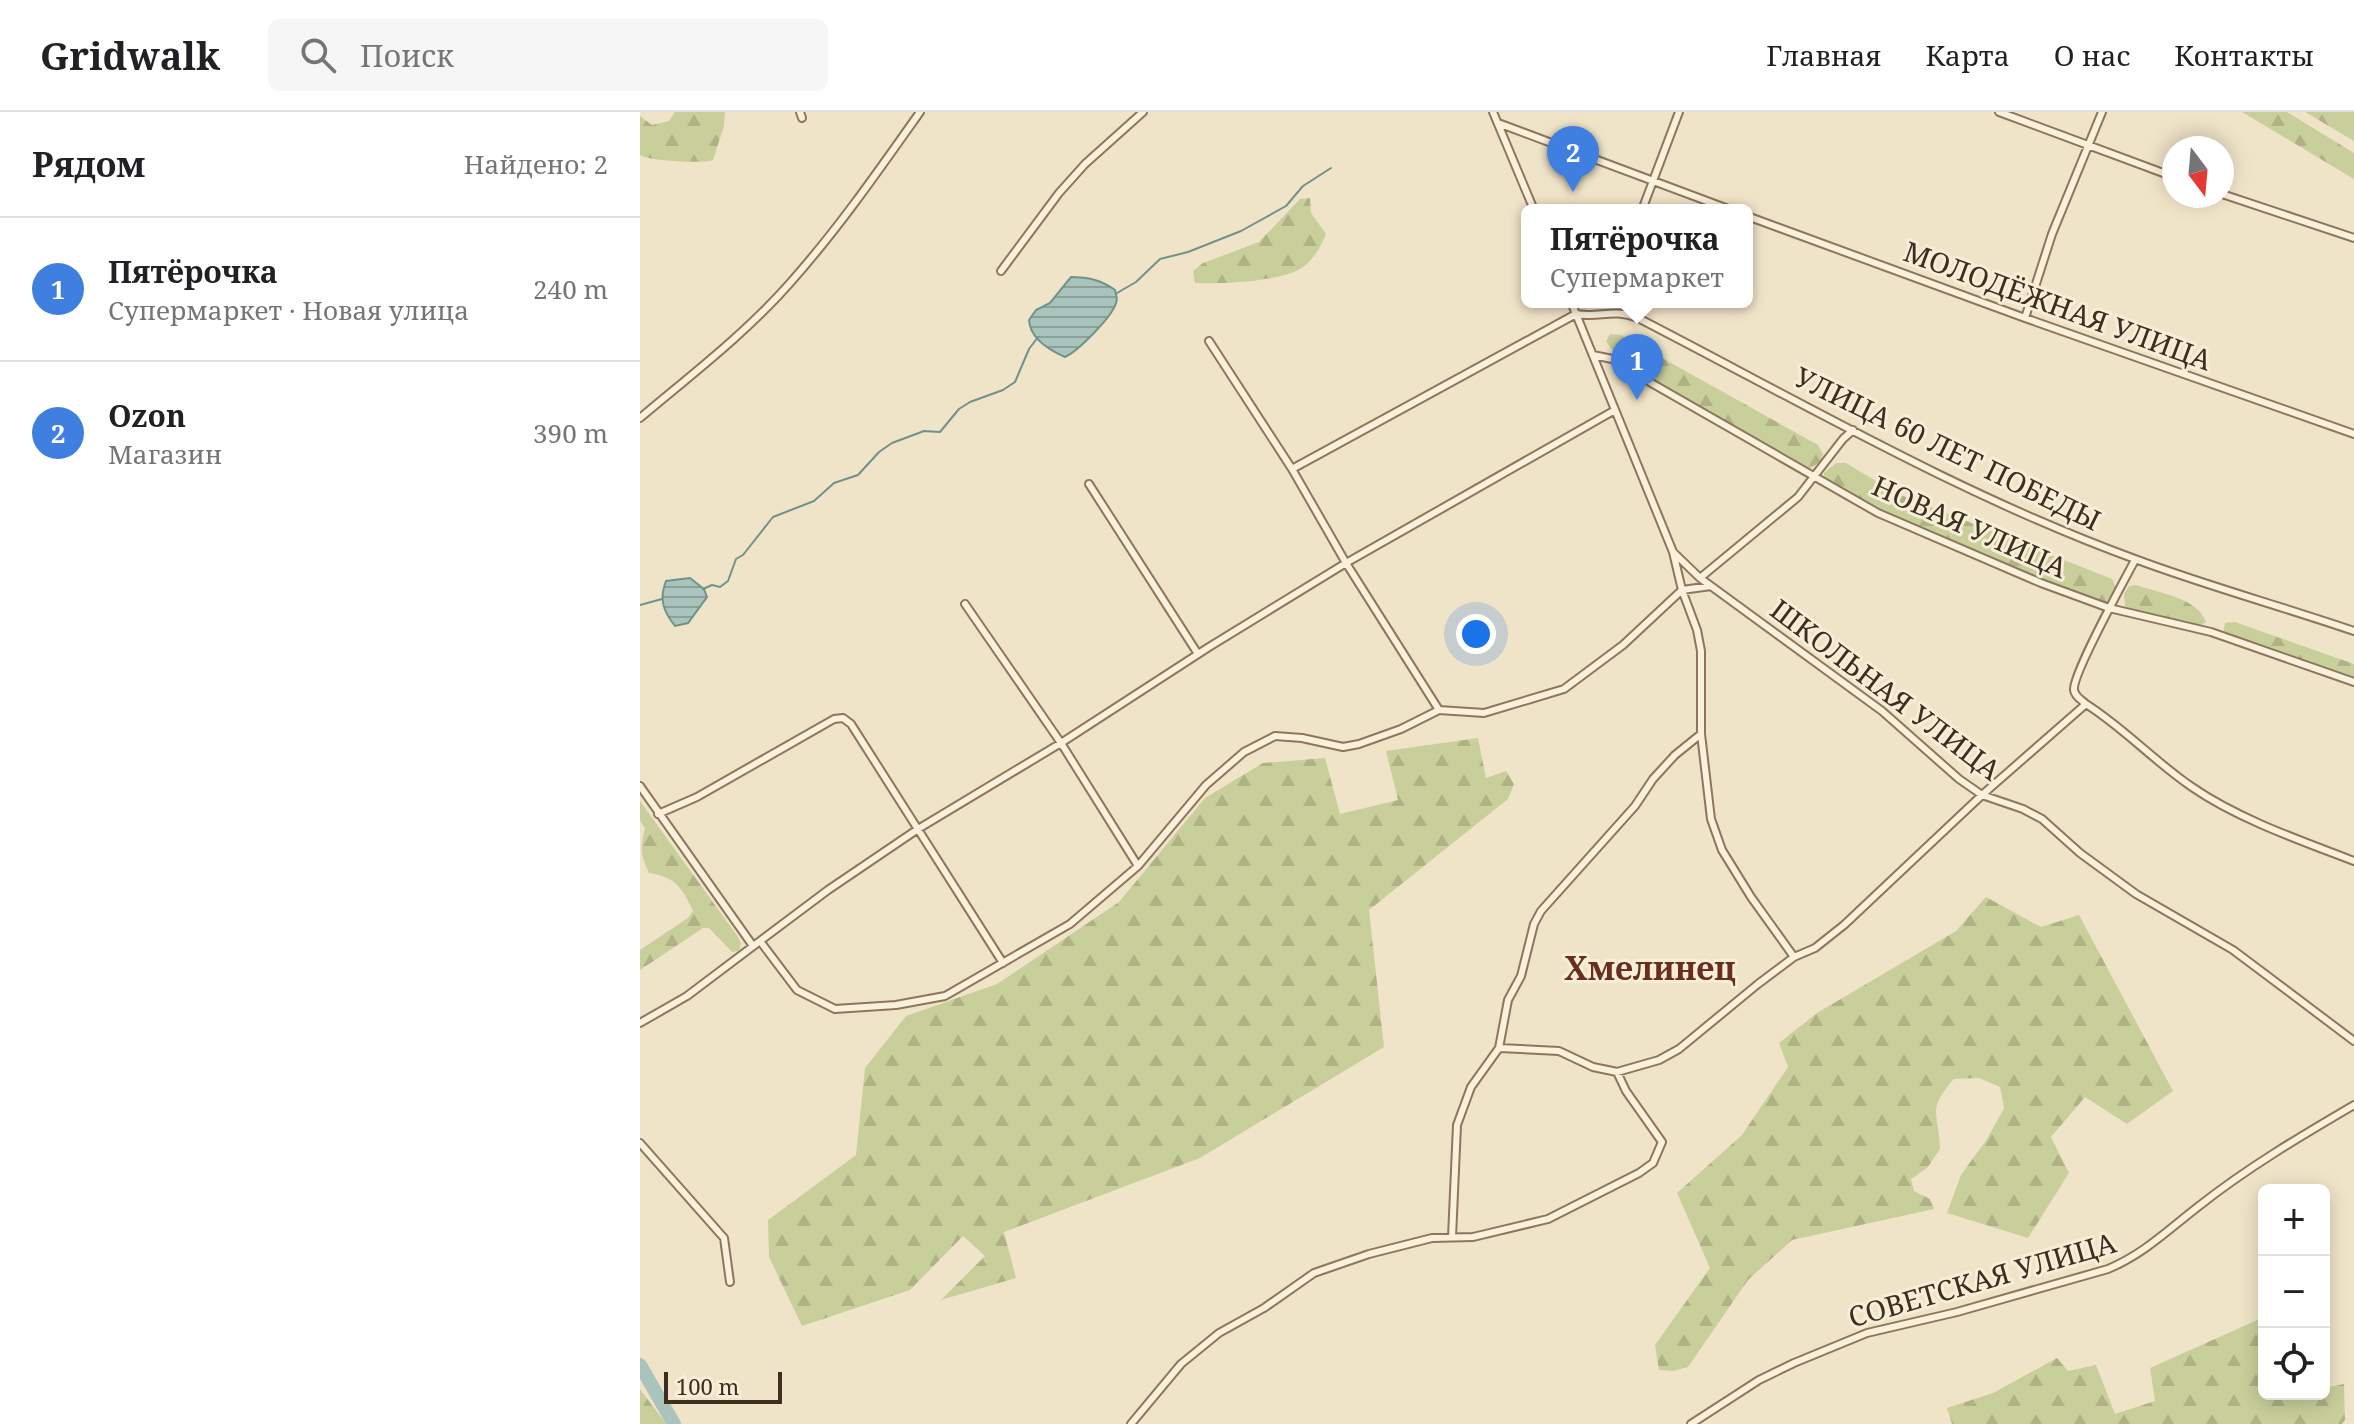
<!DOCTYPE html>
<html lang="ru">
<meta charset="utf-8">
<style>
body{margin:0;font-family:"Noto Serif",serif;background:#f6f6f6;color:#202124}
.controls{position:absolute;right:24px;bottom:24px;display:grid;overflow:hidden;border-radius:12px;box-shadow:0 4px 20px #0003}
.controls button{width:72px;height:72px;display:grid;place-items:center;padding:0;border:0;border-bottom:2px solid #e0e0e0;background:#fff;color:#202124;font:40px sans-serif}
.compass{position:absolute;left:1522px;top:24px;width:72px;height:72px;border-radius:50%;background:#fff;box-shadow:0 4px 20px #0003;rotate:164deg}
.scale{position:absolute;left:24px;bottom:20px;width:118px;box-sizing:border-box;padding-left:8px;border:4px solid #3d2e20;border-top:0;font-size:22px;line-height:28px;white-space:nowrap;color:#3d2e20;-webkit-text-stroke:6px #f7eed8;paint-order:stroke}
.you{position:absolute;left:836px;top:522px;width:28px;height:28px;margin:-20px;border:6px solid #fff;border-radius:50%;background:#1a73e8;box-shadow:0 0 0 12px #1a73e833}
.badge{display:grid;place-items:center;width:52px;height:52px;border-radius:50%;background:#9e2a2b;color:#fff;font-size:26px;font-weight:700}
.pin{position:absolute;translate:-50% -66px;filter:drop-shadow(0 2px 4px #0008)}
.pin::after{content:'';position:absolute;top:42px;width:28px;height:24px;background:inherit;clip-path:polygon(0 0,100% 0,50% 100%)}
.popup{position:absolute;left:881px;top:92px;width:232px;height:104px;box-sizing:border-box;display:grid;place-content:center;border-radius:12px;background:#fff;filter:drop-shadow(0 2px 6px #0005);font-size:26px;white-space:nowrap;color:#757577}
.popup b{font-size:30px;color:#202124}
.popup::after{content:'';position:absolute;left:50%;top:100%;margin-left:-16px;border:16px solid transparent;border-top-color:#fff}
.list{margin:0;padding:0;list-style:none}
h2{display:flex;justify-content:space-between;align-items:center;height:104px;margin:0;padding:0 32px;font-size:34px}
h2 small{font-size:26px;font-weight:400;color:#757577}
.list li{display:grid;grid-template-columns:52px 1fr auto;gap:24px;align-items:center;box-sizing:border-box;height:144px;padding:0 32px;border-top:2px solid #e0e0e0}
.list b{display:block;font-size:30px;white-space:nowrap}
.list p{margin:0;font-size:26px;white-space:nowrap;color:#757577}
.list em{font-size:26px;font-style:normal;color:#757577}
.icon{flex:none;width:44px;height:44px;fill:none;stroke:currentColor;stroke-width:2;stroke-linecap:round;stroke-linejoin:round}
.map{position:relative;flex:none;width:1714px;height:1312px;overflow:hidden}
header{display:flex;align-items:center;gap:48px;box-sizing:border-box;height:112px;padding:0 40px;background:#fff;border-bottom:2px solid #e0e0e0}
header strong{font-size:38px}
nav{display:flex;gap:44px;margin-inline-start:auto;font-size:28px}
.search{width:560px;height:72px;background:#f6f6f6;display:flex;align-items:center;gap:20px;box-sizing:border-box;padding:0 28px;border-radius:12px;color:#757577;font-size:30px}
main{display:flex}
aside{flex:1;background:#fff}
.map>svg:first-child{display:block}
</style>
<header>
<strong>Gridwalk</strong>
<div class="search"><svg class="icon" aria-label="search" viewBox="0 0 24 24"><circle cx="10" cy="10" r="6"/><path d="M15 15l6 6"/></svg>Поиск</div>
<nav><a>Главная</a><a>Карта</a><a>О нас</a><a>Контакты</a></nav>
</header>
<main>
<aside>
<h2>Рядом<small>Найдено: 2</small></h2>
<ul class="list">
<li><span class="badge" style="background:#3f7fe0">1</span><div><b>Пятёрочка</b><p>Супермаркет · Новая улица</p></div><em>240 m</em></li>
<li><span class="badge" style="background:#3f7fe0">2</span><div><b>Ozon</b><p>Магазин</p></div><em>390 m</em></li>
</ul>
</aside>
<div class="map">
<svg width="1714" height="1312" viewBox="0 0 1714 1312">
<defs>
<pattern id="forest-firs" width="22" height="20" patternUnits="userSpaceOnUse" patternTransform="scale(2)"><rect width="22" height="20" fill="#c9cf9b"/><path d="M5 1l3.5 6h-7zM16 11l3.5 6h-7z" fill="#aeb285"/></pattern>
<pattern id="water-rules" width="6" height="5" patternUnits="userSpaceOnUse" patternTransform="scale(2)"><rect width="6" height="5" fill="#a9c4bc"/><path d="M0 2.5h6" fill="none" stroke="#8ba098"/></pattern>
</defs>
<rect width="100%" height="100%" fill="#f0e4c8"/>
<path fill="url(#forest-firs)" d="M35 0H85L84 14 73 48C63 52 9 49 0 43V4L12 13 29 9Z
M1602 0H1647L1714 41V67Z
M1665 0H1714V29Z
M670 86 671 101 686 122C681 135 672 150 660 157 637 170 581 172 555 171L553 159 563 151 619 130 660 87Z
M970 222 981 223 1178 333 1183 342 1181 349 1168 358 989 254 986 243 980 237H971L966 229Z
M1196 351H1206L1256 381 1472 467 1476 475 1465 492C1368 457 1272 418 1183 367L1184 361Z
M1496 473C1519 481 1558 486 1566 510L1560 514 1492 499 1485 494 1484 482 1489 474Z
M1595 510 1714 552V565L1583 522 1585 511Z
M838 626 846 666 866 659 874 672 868 687 729 798 744 935 560 1046 364 1120 376 1166 301 1188 345 1144 323 1124 270 1178 162 1214 129 1145 128 1108 216 1043 225 956 266 904 357 872 479 790 565 686 623 651 685 646 700 702 758 688 746 639Z
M0 689 98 825 101 831 99 839 92 840 69 816H63L0 858V838L48 806 53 799C42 775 35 765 9 761 0 741 0 738 5 716L0 709Z
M1346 785 1401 815 1439 803 1533 979 1487 1012 1445 985 1411 1025 1429 1061 1388 1126 1307 1101 1321 1063 1347 1027 1364 996 1360 975 1339 966 1314 967C1286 998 1299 1001 1300 1037L1287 1056 1271 1067 1274 1079 1290 1087 1294 1097 1152 1128 1108 1168 1048 1255 1033 1259 1019 1258 1015 1233 1070 1156 1037 1081 1102 1023 1148 955 1139 931 1177 901 1316 819Z
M1624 1205V1282H1684V1276L1704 1272 1705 1308 1702 1312H1312L1307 1296 1353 1281 1417 1246 1428 1259 1456 1253 1475 1302 1515 1289 1510 1256Z
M0 1277 26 1312H0Z"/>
<path fill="url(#water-rules)" stroke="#6f938a" stroke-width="2" d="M431 165C448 165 461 168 475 178 476 184 478 185 476 191 472 205 438 239 425 245 409 238 390 226 389 208L396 198 410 191Z
M50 466 64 477 67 485 48 511 35 514C23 499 19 487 26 469Z"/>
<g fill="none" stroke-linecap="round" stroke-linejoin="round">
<path stroke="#6f938a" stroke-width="2" d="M477 181 496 170 520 147 548 140 601 119 646 94 663 74 691 56
M63 477 72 473 80 475 88 469 96 447 103 443 133 405 174 389 194 371 218 363 239 340 252 331 284 319 300 320 319 297 330 290 363 278 375 270 389 237 398 225
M0 493 22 487"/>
<path stroke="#a9c4bc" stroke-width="14" d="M0 1253 34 1312"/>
<g stroke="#8d765c" stroke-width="10">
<path id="street" d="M160 0 162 6
M853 0 894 98
M1359 0 1534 65
M858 11 1091 98
M1582 82 1714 126
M1002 98 1039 0
M1107 104 1385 206 1714 322
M361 159 419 81 445 52 503 0
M936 202C961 206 972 196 998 206 1161 290 1322 384 1495 447 1567 474 1641 494 1714 519
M936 202 1033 440 1042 478 1057 518 1061 539V622L1071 707 1082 738 1111 785 1154 845
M1385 206 1412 122 1462 0
M569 229 652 357
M953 243 977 248 1013 272 1238 401 1401 471 1469 496 1571 520 1714 570
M975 298 706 451 799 598 844 601 924 577 983 533 1042 478 1071 474
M0 306C51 263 106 221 150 171 198 117 239 58 280 0
M449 372 558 542
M1033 440 1060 466 1242 599 1319 667 1342 683 1383 697 1402 707 1440 741 1496 782 1593 838 1714 929
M1060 466 1158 385 1203 327 1213 318
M325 492 421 631 498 754
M1446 592C1484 616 1515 650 1552 675 1598 707 1662 729 1714 749
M0 674 113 834
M18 702 57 685 194 607 203 606 211 612 363 851
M120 829 157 878 195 897 256 893 305 884 430 812 498 754 566 673 604 640 635 624 662 626 703 635 719 632 761 617 799 598
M0 911 47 884 188 778 278 717 421 631 569 535 706 451 652 357 936 202 931 190
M859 936 919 939 953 955 977 960 1019 948 1039 937 1118 872 1154 845 1175 836 1204 813 1342 683 1446 592C1442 588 1435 585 1434 578 1432 563 1485 467 1495 448
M0 1031 84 1126 90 1170
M812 1125 817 1013 831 975 859 936 868 888 881 864 894 812 901 799 995 694 1013 667 1035 643 1061 622
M491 1312 541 1252 579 1221 624 1196 674 1161 729 1142 792 1126 833 1125 908 1107 999 1061 1013 1051 1022 1030 986 979 977 960
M1051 1312 1119 1268 1154 1251 1227 1221 1317 1200 1468 1157C1504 1142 1529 1117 1559 1094 1607 1056 1661 1024 1714 993"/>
</g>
<use href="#street" stroke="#faf1dc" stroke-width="6"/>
</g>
<g text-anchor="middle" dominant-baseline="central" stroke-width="6" stroke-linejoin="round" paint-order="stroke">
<g font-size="28" fill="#3d2e20" stroke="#f7eed8">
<text transform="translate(1418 193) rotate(20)">МОЛОДЁЖНАЯ УЛИЦА</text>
<text transform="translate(1308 336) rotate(26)">УЛИЦА 60 ЛЕТ ПОБЕДЫ</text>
<text transform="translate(1330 414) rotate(24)">НОВАЯ УЛИЦА</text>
<text transform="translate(1246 577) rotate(37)">ШКОЛЬНАЯ УЛИЦА</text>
<text transform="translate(1342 1167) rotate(-16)">СОВЕТСКАЯ УЛИЦА</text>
</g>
<g font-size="32" font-weight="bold" fill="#6b2e1e" stroke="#f7eed8">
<text x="1010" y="855">Хмелинец</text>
</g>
</g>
</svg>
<div class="controls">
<button>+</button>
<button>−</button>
<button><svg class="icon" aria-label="locate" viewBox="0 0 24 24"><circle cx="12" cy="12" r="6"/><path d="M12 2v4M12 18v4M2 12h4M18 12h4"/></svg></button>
</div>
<svg class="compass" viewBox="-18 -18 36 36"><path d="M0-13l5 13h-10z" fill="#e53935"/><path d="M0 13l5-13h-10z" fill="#757577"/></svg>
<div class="scale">100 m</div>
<div class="you"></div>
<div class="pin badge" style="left:997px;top:288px;background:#3f7fe0">1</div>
<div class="popup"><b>Пятёрочка</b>Супермаркет</div>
<div class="pin badge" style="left:933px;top:80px;background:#3f7fe0">2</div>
</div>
</main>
